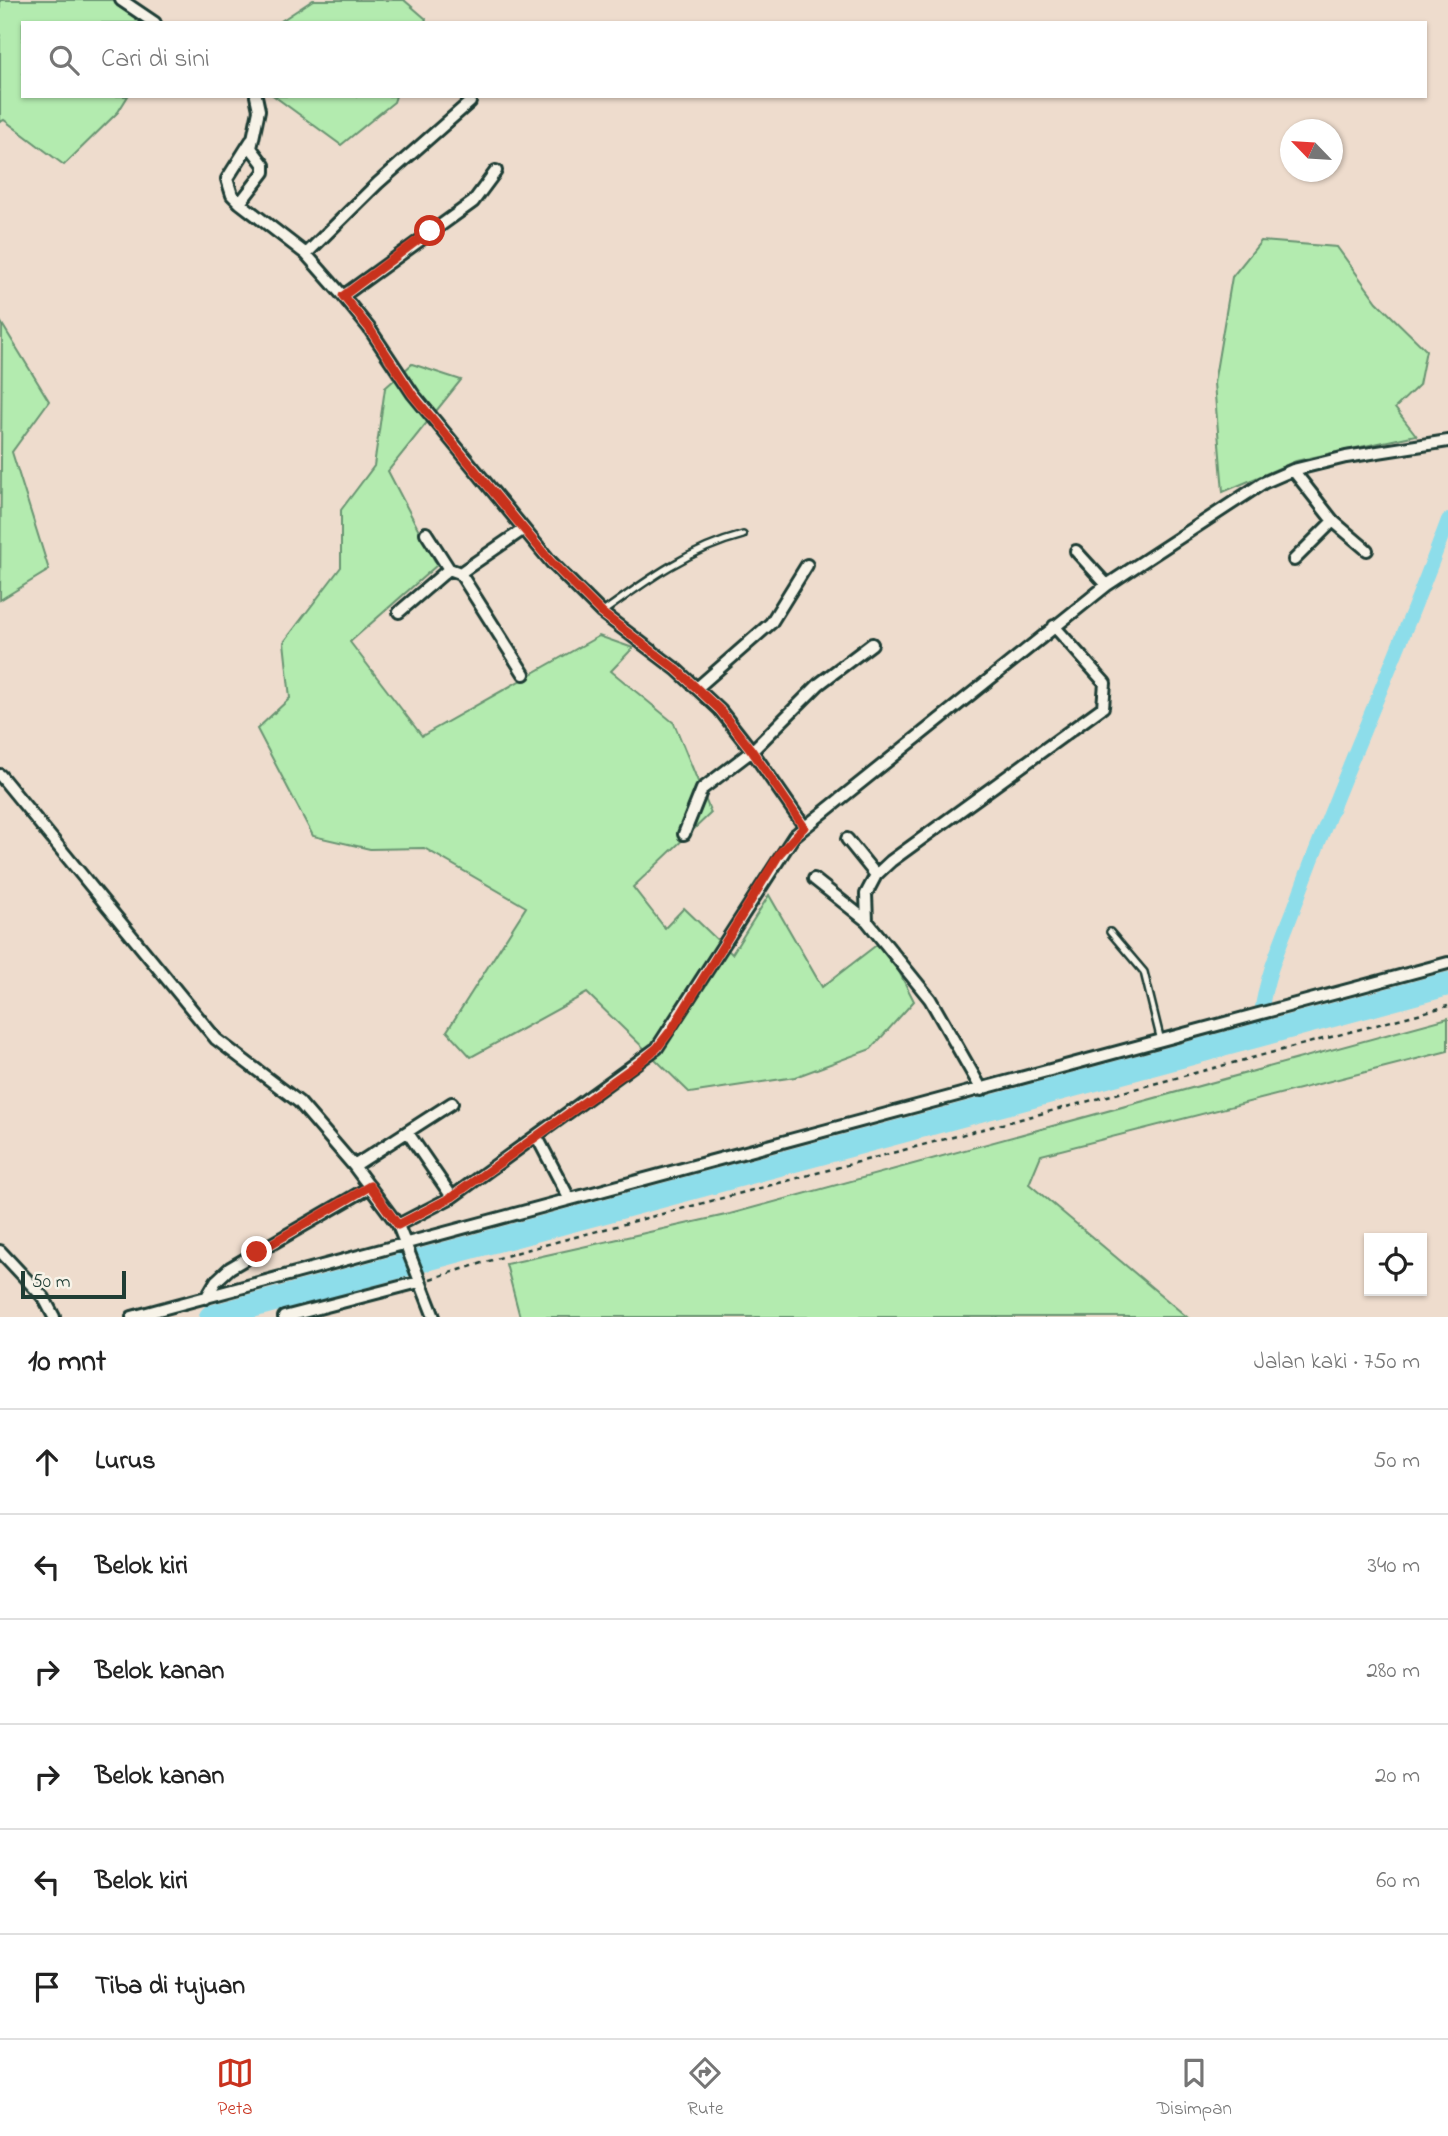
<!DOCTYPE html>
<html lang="id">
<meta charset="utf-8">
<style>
body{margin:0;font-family:"Indie Flower",sans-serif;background:#f2f2f2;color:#222}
.controls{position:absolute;right:21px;bottom:21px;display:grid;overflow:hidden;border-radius:0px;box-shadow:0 2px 5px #0004}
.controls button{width:63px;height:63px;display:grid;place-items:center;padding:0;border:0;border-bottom:2px solid #e0e0e0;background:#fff;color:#222;font:35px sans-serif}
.compass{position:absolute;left:1280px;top:119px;width:63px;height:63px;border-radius:50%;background:#fff;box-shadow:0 2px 5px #0004;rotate:295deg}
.scale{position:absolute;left:21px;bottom:18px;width:105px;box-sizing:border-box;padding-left:7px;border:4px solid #1f3d34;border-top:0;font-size:19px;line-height:24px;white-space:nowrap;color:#1f3d34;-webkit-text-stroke:5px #f7f3e8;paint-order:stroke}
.stop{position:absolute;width:21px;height:21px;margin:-16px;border:5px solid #c8321e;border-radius:50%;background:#fff}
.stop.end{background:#c8321e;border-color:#fff;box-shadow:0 2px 7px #0008}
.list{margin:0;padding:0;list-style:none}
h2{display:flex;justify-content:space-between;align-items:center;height:91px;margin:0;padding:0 28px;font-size:30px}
h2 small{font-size:23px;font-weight:400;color:#767676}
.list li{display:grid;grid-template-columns:46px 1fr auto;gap:21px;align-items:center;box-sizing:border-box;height:105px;padding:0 28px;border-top:2px solid #e0e0e0}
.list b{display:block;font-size:26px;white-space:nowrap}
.list em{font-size:23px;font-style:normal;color:#767676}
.icon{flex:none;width:38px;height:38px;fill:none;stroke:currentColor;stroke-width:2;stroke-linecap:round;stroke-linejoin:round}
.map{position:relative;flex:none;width:1448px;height:1317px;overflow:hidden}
.search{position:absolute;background:#fff;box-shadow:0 2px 5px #0004;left:21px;right:21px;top:21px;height:77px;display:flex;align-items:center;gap:18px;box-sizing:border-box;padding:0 24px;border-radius:0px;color:#767676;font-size:26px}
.sheet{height:721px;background:#fff}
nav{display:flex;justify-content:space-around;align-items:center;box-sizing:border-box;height:98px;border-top:2px solid #e0e0e0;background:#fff;font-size:19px;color:#767676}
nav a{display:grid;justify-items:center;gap:4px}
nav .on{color:#c8321e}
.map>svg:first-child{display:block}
</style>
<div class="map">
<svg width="1448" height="1317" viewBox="0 0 1448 1317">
<rect width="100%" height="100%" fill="#eedccd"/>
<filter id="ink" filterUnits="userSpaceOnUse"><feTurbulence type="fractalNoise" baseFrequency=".0143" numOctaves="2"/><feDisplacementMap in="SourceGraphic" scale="14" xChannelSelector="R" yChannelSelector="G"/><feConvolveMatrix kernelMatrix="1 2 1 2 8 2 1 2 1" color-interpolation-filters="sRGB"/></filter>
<g filter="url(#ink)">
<path fill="#b3ebaf" stroke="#699472" stroke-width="2" d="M0 0H129L161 23H23V96H128L118 112 64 165 4 120 0 122Z
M313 0H404L426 19 424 23H278Z
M274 96H396L394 102 341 145Z
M1261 241 1337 247 1377 302 1426 350 1419 385 1395 408 1416 435 1296 461 1223 492 1214 383 1232 277Z
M2 324 49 401 12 452 49 570 0 600Z
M412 364 461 380 388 471 437 565 350 642 422 736 599 636 633 648 611 671 674 723 711 813 633 887 665 928 684 908 732 954 769 895 822 987 883 940 914 1001 871 1049 795 1077 690 1093 587 993 471 1057 447 1031 526 907 424 848 370 849 313 836 257 729 290 698 284 642 341 567V510L374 466 385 388Z
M1448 1018V1051L1041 1155 1029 1184 1187 1317H520L506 1264 730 1214Z"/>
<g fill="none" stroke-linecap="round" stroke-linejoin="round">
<path stroke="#8dddea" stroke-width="14" d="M1260 1035C1259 985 1284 938 1300 892 1346 767 1402 645 1448 520"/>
<path stroke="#8dddea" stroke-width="24" d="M211 1317 1448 984"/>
<g stroke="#1f3d34" stroke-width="10">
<path id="lane" d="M603 612C647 580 689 549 743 535
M1110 932 1144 972 1161 1041"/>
</g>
<g stroke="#1f3d34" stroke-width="16">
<path id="street" d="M121 0 155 23
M256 96 259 110 251 148 264 165V172L240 203 306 254 343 296 369 328 413 394 551 562 602 613 677 670 720 710 752 751 804 826
M240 203 232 195 227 179 251 141
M306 254 378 183 470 102
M343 296 473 202 496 171
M1293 470 1333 521 1367 550
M426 533 449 569 460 573 524 529
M1076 551 1107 585
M1294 560 1333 521
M460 573 524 674
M399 612 449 569
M697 688 771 623 807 565
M0 775 216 1039 299 1102 354 1166 398 1225 434 1317
M684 834 702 789 752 751 819 684 872 644
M847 839 876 875
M814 879 867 921
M982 1090 930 999 867 921 866 894 876 875 891 861 1103 707 1105 683 1054 626
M408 1133 452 1197
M537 1137 569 1198
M354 1166 452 1103
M398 1225 452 1197 657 1048 794 836 1107 585 1263 483 1293 470 1346 457 1448 441
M0 1251 44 1298 54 1317
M206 1298 216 1281 230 1268 370 1187
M132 1317 1448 963
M284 1317 419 1282"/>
</g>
<path stroke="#1f3d34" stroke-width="2.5" stroke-dasharray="5 5" stroke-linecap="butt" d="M430 1279 522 1251 1448 1006"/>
<use href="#lane" stroke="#f7f3e8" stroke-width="5"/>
<use href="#street" stroke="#f7f3e8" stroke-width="10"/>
</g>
</g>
<g fill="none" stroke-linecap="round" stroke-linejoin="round" filter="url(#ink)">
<path stroke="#c8321e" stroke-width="9" d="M257 1252 370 1186 398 1225 452 1197 639 1063 657 1048 672 1029 780 853 804 827 752 751 720 710 677 670 602 613 551 562 412 394 369 328 343 296 430 231"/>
</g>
</svg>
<div class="controls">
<button><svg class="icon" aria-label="locate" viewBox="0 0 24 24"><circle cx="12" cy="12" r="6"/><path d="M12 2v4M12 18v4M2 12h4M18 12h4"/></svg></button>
</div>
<svg class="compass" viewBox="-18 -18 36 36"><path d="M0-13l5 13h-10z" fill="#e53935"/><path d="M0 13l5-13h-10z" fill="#767676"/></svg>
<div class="scale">50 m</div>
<div class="stop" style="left:430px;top:231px"></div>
<div class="stop end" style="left:257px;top:1252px"></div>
<div class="search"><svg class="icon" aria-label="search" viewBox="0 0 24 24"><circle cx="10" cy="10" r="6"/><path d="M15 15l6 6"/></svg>Cari di sini</div>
</div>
<section class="sheet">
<h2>10 mnt<small>Jalan kaki · 750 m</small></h2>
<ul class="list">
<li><svg class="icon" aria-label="ahead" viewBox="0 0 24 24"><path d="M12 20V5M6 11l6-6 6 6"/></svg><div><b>Lurus</b></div><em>50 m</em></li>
<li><svg class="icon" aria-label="left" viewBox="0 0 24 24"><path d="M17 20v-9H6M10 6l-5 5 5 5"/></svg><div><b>Belok kiri</b></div><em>340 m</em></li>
<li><svg class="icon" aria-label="right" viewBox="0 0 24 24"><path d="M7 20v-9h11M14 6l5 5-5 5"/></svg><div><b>Belok kanan</b></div><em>280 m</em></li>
<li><svg class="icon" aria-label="right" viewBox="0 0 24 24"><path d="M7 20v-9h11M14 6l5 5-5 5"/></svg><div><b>Belok kanan</b></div><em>20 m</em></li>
<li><svg class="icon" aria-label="left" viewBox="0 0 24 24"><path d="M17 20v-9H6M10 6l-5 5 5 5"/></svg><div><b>Belok kiri</b></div><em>60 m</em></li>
<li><svg class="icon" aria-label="arrive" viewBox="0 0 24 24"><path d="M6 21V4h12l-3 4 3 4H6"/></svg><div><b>Tiba di tujuan</b></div></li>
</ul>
</section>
<nav>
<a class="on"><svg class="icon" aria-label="map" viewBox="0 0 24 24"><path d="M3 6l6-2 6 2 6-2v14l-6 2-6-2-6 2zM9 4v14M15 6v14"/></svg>Peta</a>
<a><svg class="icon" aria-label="directions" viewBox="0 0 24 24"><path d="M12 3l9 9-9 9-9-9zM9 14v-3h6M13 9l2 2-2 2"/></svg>Rute</a>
<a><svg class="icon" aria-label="saved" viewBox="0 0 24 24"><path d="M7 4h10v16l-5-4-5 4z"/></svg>Disimpan</a>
</nav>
